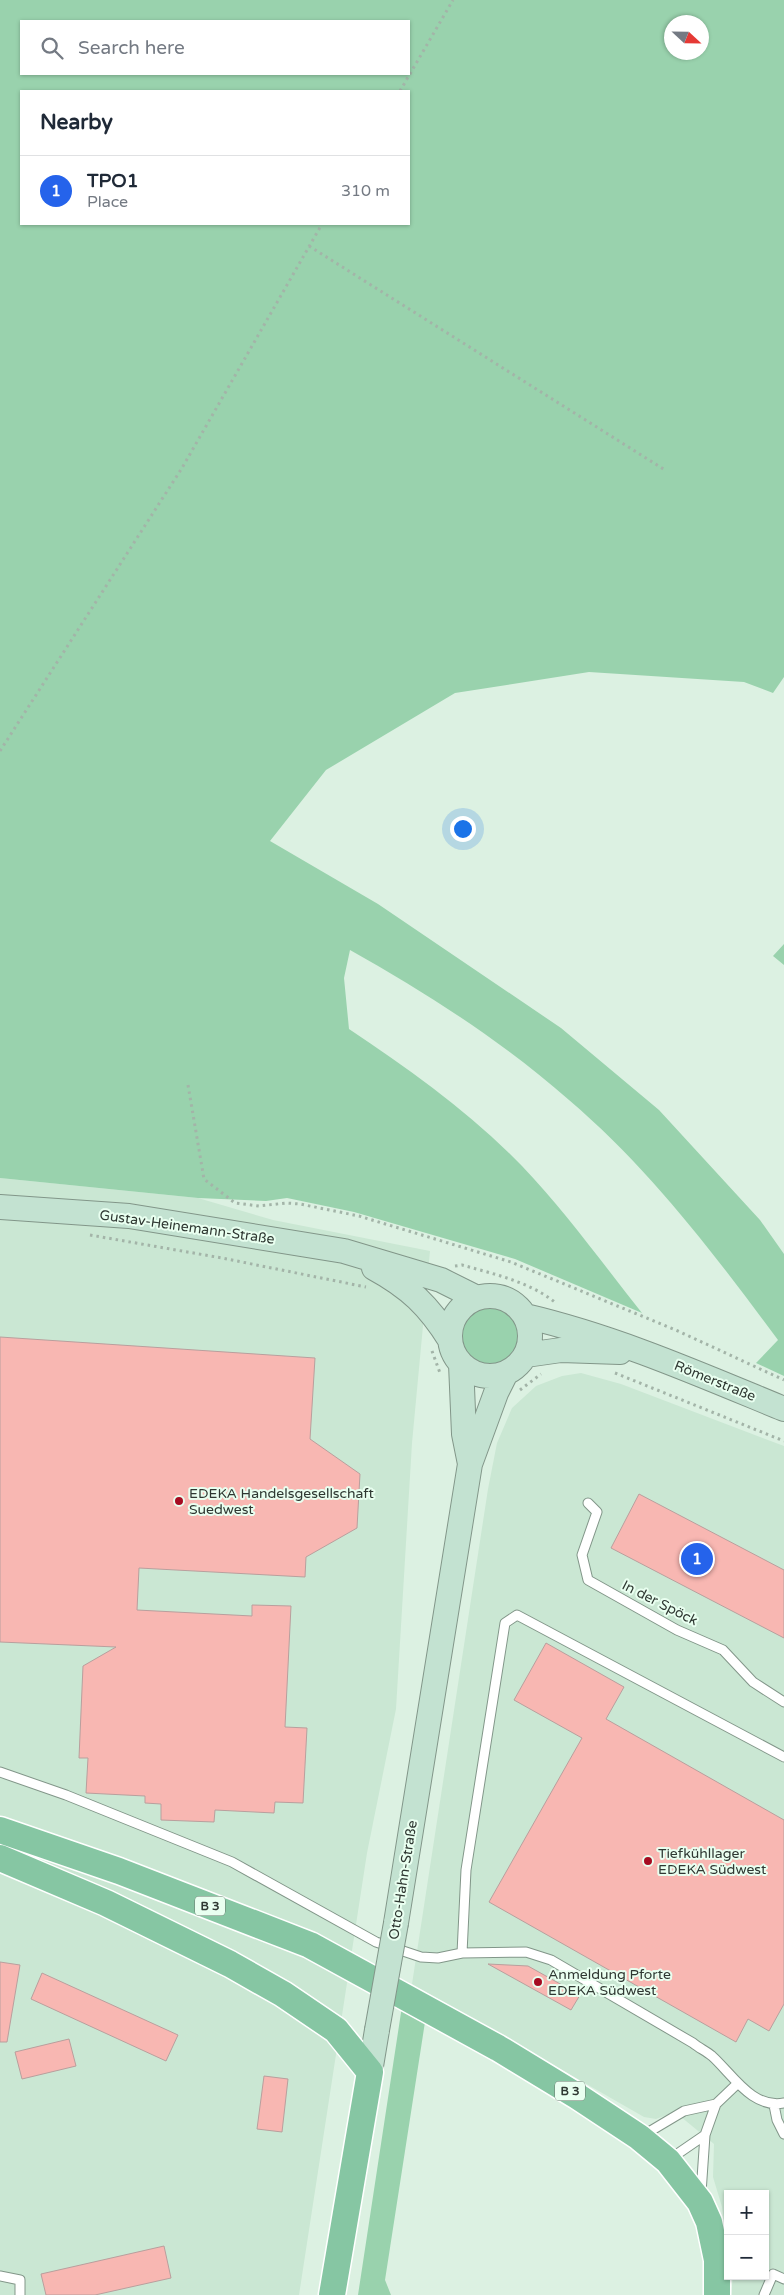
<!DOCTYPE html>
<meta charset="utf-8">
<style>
body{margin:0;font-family:"Varela Round",sans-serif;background:#f6f6f7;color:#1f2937}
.controls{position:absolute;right:15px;bottom:15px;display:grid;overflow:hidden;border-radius:0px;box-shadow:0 1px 4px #0004}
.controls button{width:45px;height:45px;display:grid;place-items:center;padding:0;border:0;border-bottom:1px solid #e0e1e3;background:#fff;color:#1f2937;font:25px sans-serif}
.compass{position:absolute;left:664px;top:15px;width:45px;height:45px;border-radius:50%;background:#fff;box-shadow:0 1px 4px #0004;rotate:112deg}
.you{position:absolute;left:462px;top:828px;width:18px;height:18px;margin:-12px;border:4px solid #fff;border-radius:50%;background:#1a73e8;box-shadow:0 0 0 8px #1a73e833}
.badge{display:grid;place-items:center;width:32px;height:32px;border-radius:50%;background:#2563eb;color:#fff;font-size:16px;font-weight:700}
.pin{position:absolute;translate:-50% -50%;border:2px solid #fff;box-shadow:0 1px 5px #0006}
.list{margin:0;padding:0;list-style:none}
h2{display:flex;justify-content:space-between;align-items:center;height:65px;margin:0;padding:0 20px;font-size:21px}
h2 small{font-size:16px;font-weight:400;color:#747a83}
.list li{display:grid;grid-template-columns:32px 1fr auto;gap:15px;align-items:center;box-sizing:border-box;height:70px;padding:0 20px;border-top:1px solid #e0e1e3}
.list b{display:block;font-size:19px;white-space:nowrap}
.list p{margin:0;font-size:16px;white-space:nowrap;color:#747a83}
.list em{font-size:16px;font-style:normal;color:#747a83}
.icon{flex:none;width:28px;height:28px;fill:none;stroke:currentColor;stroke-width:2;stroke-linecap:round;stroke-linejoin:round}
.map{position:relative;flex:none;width:784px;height:2295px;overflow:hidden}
.search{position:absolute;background:#fff;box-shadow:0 1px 4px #0004;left:20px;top:20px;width:390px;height:55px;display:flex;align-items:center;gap:12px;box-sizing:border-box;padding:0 18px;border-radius:0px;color:#747a83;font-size:19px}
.panel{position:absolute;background:#fff;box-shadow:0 1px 4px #0004;left:20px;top:90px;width:390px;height:135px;border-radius:0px}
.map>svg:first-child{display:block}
</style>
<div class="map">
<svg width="784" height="2295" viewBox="0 0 784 2295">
<rect width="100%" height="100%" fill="#dcf1e2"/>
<path fill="#cae7d3" d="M0 1178 198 1198 273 1220 430 1251 412 1443 396 1709 367 1853 299 2295H0Z
M581 1373 621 1384 784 1446V2295H731L733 2276H765V2194H728V2245L722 2207 713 2177 714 2144 675 2112 656 2119 644 2117 412 1984 488 1489 497 1443 512 1408 536 1386 562 1376Z"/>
<path fill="#99d2ad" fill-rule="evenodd" d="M0 0H784V677L773 693 744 682 589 672 455 693 326 770 270 841 378 904 561 1028 659 1110 760 1220 784 1254V1376L756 1363 778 1340C715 1255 650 1169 569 1100 502 1041 428 994 350 950L344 978 349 1029C410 1070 471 1113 522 1166 565 1211 603 1264 642 1313L515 1259 354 1212 287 1198 266 1201 198 1198 0 1178ZM409 21V74H21V21ZM702 22V52H672V22ZM21 91H409V224H21Z
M784 944V965L773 956Z
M457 1334a31 31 0 1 1 62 0a31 31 0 1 1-62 0Z
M402 2006 425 2022 385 2280 391 2295H358Z"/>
<path fill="#f8b7b2" stroke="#b99f9d" d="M0 1337 315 1358 310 1439 360 1474 357 1528 306 1557 305 1577 139 1568 137 1610 252 1616V1605L291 1606 285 1727 307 1728 303 1803 275 1802 274 1813 215 1810 214 1822 161 1820V1804L145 1803V1796L86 1793 88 1758H79L83 1666 116 1647 0 1642Z
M639 1494 784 1570V1638L611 1548Z
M546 1643 624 1687 606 1719 784 1820V2004L769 2031 748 2019 736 2042 489 1902 582 1738 514 1700Z
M0 1962 20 1965 7 2042H0Z
M488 1964 528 1966 580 1995 571 2010Z
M42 1973 178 2035 166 2061 31 1999Z
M69 2039 76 2066 22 2079 15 2052Z
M264 2076 288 2079 282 2132 257 2129Z
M164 2246 171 2278 95 2295H46L41 2274Z"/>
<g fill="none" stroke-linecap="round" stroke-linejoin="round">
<g stroke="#829689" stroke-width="11">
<path id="lane" d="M588 1503 597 1512 582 1555 588 1580 677 1630 723 1650 753 1682 784 1702
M0 1772 66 1795 232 1862 376 1942 421 1957 438 1958 462 1953 526 1952 551 1960 693 2043C699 2048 706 2051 712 2056 733 2075 752 2109 784 2103
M462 1953 466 1870 505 1623 517 1615 784 1757
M774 2105 777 2120 784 2134
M642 2136 684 2111 716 2104
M670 2159 705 2135
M701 2193 705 2135 716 2104 737 2084
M0 2276 20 2280V2295
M764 2295 773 2274 784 2279"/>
</g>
<g stroke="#829689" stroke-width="26">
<path id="secondary" d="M0 1207 129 1216 344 1251 441 1280 477 1298
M374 1268C409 1287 429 1306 450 1340
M450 1336a40 40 0 1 1 80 0a40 40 0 1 1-80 0Z
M525 1316C615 1337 699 1374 784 1409
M526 1355 561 1350 620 1352
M461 1364 464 1434 470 1464
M396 1923 470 1464 496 1393 506 1373
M370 2072 377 2030"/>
</g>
<g stroke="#fff" stroke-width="29">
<path id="primary" d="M0 1830 119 1871 310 1945 498 2048 577 2096 639 2137 668 2161 700 2202 709 2222 717 2260V2295
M0 1858 106 1903 230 1964 283 1994 336 2030 370 2072 332 2295"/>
</g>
<path stroke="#a3b4a8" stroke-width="3" stroke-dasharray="2.5 4" stroke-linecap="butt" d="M400 91 453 0
M309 246 665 470
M0 751 182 468 322 224
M188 1085 204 1179 235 1203 259 1206 286 1203 300 1204 359 1216 511 1262 678 1331 784 1380
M90 1235 222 1258 366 1287
M455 1266 462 1265C494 1274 530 1282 556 1303
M432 1351 440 1373
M615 1373 784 1441
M520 1390 541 1374"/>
<use href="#lane" stroke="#fff" stroke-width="9"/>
<use href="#secondary" stroke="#c3e2d1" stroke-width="24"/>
<use href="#primary" stroke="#86c6a3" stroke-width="26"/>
<g stroke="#829689" stroke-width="26" stroke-linecap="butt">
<path id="secondary-bridge" d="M377 2030 396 1923"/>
</g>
<use href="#secondary-bridge" stroke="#c3e2d1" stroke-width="24"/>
</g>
<g fill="#a60c22" stroke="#e9fff0" stroke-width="2">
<circle cx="179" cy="1501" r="5"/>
<circle cx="648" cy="1861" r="5"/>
<circle cx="538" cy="1982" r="5"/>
</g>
<g text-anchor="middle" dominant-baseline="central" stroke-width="4" stroke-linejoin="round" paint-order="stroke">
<g fill="#e9fff0" stroke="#67746b" stroke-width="1">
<rect x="195" y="1896.5" width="30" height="19" rx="4"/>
<rect x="555" y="2081.5" width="30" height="19" rx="4"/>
</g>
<g font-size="12" font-weight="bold" fill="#2f3832">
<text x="210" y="1906">B 3</text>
<text x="570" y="2091">B 3</text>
</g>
<g font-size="14" fill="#2f3832" stroke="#e9fff0">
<text transform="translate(187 1227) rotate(8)">Gustav-Heinemann-Straße</text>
<text transform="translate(715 1381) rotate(22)">Römerstraße</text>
<text transform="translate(660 1603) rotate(27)">In der Spöck</text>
<text transform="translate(403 1880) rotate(-81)">Otto-Hahn-Straße</text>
</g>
<g font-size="14" fill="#2f3832" stroke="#e9fff0" text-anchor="start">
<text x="189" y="1493">EDEKA Handelsgesellschaft<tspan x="189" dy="16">Suedwest</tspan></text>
<text x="658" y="1853">Tiefkühllager<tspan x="658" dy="16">EDEKA Südwest</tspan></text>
<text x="548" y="1974">Anmeldung Pforte<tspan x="548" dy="16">EDEKA Südwest</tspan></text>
</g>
</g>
</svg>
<div class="controls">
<button>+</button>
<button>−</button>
</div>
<svg class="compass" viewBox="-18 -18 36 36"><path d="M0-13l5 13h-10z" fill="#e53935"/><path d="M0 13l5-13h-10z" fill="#747a83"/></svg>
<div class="you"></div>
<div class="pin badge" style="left:697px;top:1559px">1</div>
<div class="search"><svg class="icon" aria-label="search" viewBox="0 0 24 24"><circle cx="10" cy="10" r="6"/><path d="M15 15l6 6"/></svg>Search here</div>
<section class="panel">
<h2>Nearby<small></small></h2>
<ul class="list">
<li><span class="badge">1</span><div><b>TPO1</b><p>Place</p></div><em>310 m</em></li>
</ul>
</section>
</div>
